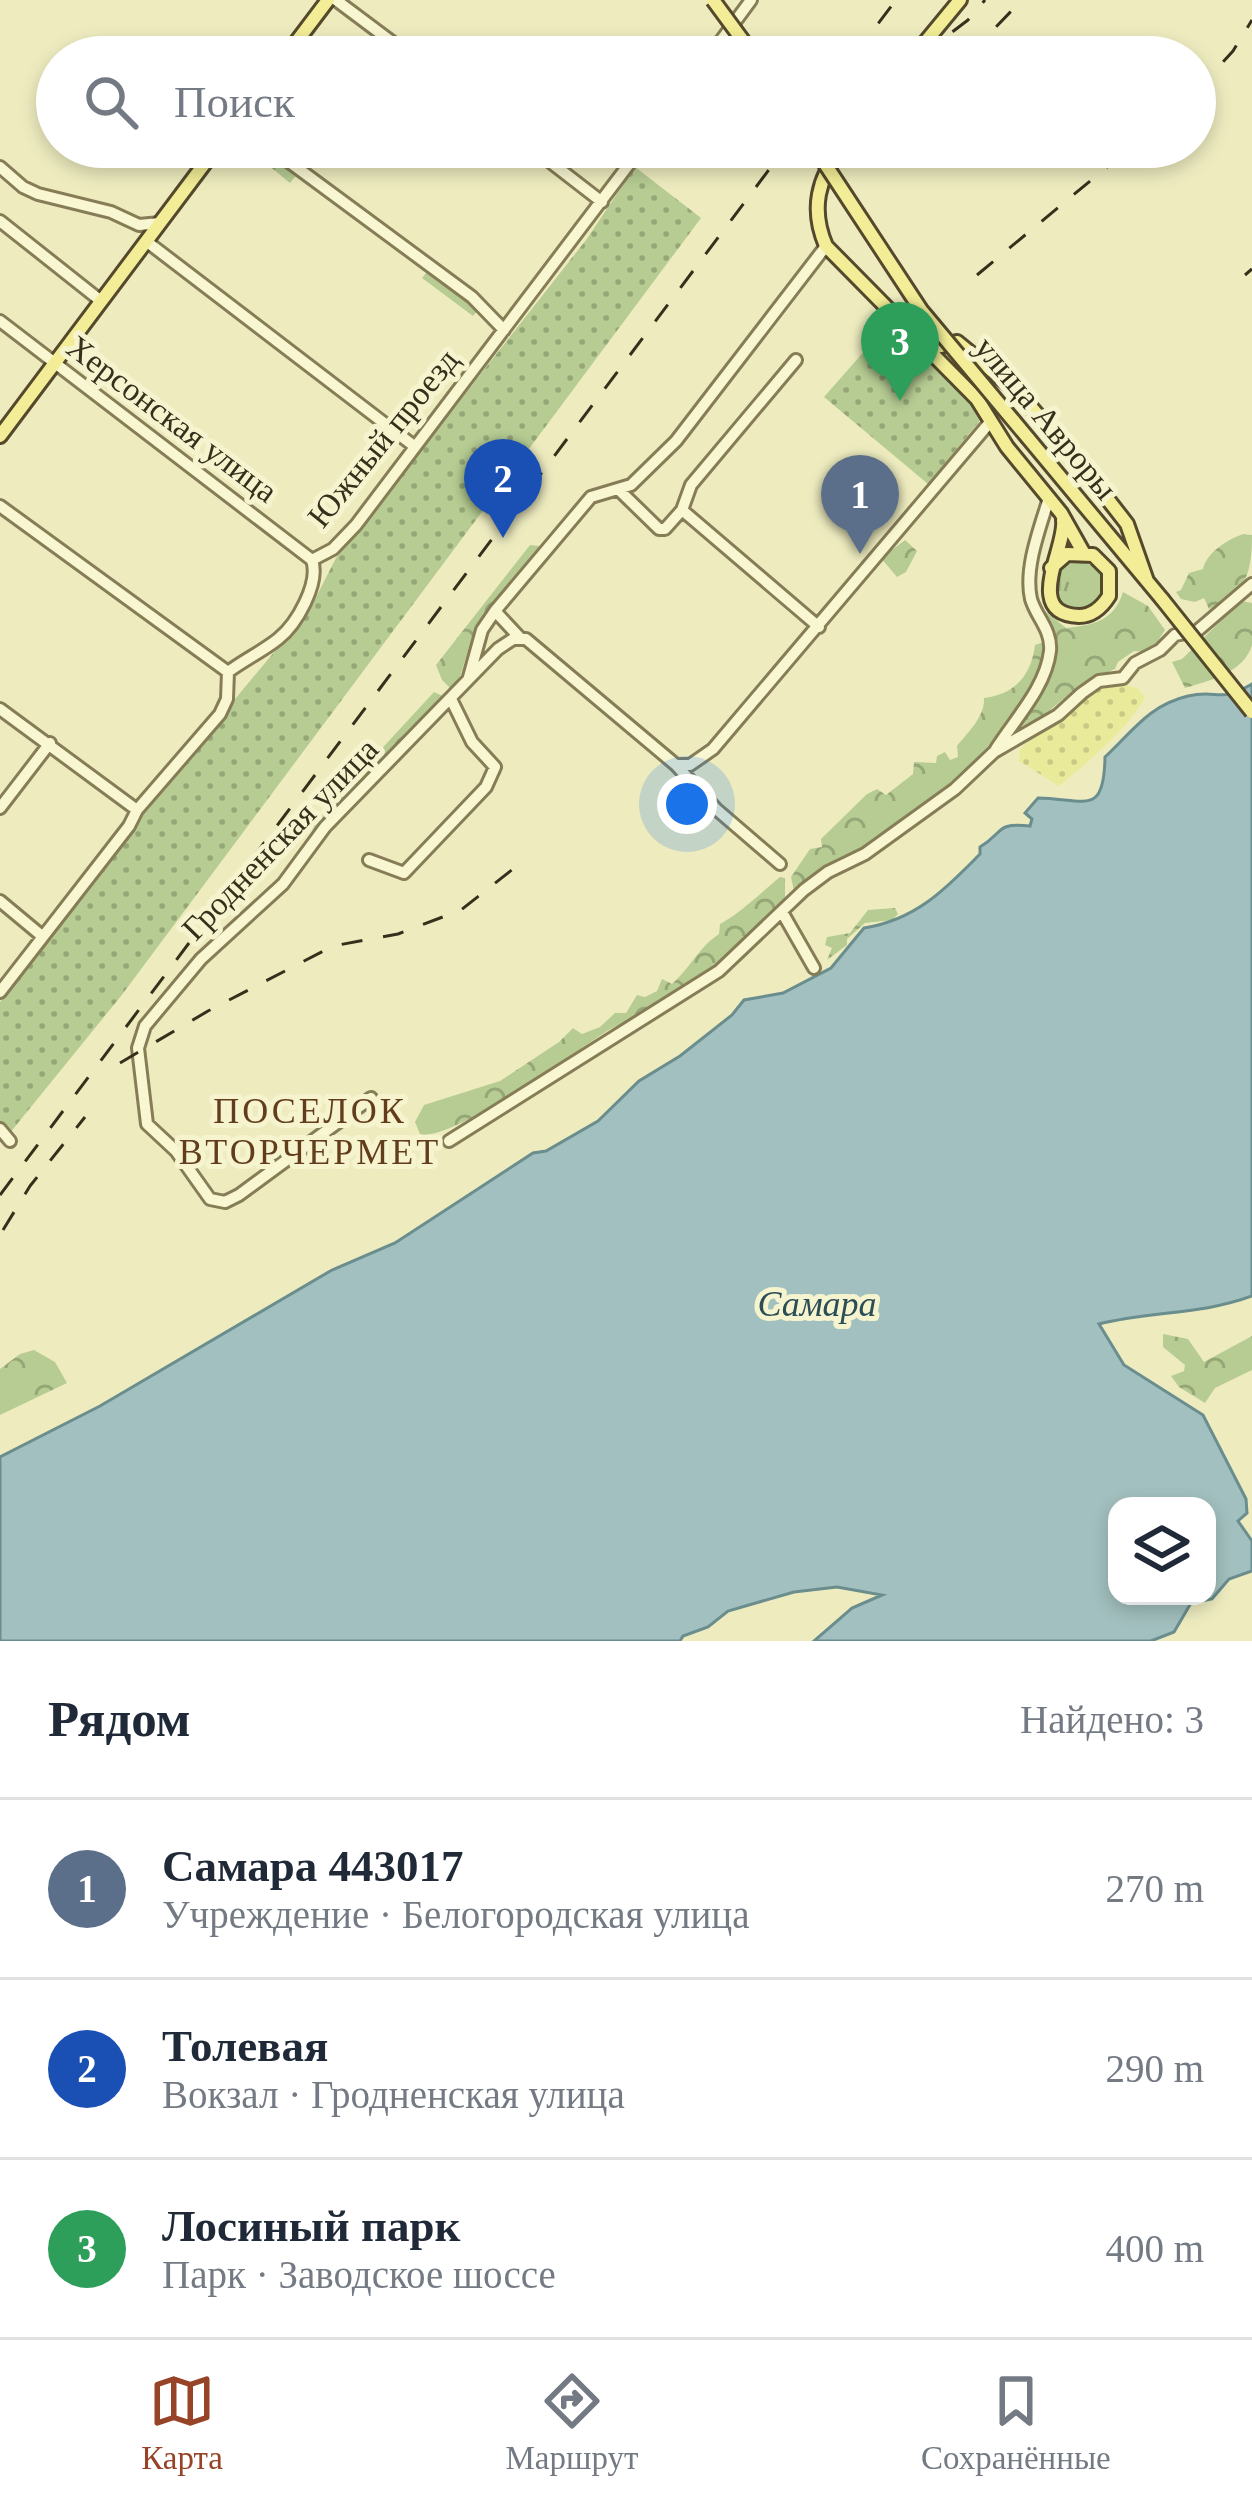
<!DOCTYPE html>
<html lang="ru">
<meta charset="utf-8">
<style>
body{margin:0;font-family:"Times New Roman",serif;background:#f6f6f7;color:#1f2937}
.controls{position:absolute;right:36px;bottom:36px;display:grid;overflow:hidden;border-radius:24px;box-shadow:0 6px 18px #0003}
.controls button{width:108px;height:108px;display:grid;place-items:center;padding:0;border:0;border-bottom:3px solid #e0e1e3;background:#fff;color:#1f2937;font:60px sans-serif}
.you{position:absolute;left:687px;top:804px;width:42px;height:42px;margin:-30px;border:9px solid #fff;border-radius:50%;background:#1a73e8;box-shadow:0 0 0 18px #1a73e833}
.badge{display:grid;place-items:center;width:78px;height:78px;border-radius:50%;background:#964327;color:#fff;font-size:39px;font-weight:700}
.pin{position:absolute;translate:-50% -99px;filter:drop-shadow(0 3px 6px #0008)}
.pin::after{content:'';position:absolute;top:63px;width:42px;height:36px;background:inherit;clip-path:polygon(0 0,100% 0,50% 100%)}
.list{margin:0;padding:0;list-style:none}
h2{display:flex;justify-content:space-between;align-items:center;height:156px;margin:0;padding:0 48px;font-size:51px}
h2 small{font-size:39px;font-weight:400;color:#747a83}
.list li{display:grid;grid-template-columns:78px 1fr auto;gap:36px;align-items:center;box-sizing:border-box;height:180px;padding:0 48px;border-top:3px solid #e0e1e3}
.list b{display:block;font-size:45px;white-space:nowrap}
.list p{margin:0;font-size:39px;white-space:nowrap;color:#747a83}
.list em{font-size:39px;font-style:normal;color:#747a83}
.icon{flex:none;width:66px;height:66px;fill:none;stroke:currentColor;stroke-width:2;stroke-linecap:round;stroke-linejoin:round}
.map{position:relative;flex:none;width:1252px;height:1641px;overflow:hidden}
.search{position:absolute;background:#fff;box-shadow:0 6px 18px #0003;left:36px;right:36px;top:36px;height:132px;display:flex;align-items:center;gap:30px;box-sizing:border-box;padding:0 42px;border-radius:66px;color:#747a83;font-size:45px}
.sheet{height:696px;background:#fff}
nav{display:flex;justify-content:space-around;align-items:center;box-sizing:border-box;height:168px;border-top:3px solid #e0e1e3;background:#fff;font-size:33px;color:#747a83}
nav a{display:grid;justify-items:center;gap:6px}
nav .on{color:#964327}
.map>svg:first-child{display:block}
</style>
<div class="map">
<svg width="1252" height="1641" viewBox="0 0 1252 1641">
<defs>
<pattern id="grass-tufts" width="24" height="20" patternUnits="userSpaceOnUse" patternTransform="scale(3)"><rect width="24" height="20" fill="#b6cc93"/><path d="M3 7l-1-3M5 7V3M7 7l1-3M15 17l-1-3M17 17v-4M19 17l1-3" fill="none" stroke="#95a677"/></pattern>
<pattern id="forest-crowns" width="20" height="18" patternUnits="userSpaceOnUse" patternTransform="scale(3)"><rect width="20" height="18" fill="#b6cc93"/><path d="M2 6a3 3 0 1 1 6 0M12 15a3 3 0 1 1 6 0" fill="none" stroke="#95a677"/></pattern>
<pattern id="sand-dots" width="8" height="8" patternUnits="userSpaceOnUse" patternTransform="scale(3)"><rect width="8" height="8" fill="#eaea9b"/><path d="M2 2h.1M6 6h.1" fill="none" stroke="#c9c985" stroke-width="1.8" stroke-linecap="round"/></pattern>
<pattern id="garden-dots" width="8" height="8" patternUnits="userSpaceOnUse" patternTransform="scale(3)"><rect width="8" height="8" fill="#b6cc93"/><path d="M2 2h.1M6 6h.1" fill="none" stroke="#95a677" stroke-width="1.8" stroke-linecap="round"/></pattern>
</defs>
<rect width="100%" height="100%" fill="#eeecbf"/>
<path fill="url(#grass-tufts)" d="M246 147H265L299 172 290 183Z
M427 272 479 309 473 316 422 278Z
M1081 562 1094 566 1107 577C1102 600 1093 610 1069 608 1049 597 1054 583 1060 565Z"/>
<path fill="url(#forest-crowns)" d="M1243 534 1252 535C1252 571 1247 595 1209 609L1204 598 1195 602 1181 599 1176 592 1181 590 1189 573 1203 569C1207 552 1227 540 1243 534Z
M905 540 917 551 906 572 897 577 881 558Z
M530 545 539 546 536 557 475 628 459 680 450 688 442 680 436 665Z
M1123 592 1148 606 1165 630C1157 643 1151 653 1134 651L1118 662 1115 669 1084 682 1045 714 1002 737 950 788 876 842 836 862 794 891 791 877 810 849 822 847 821 839 867 794 877 789 886 795 913 774 914 762 936 763 937 756 945 752 950 760 958 757 957 746C968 732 985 717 984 698 1015 694 1031 676 1035 645L1044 642 1046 654 1026 697 1051 666 1034 595 1040 607 1066 628C1094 625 1114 621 1123 592Z
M1241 601 1252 603C1252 616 1252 633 1252 645 1244 673 1208 681 1185 688L1172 662 1182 659Z
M434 692 445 697 312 831 316 820Z
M780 877 785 878V900L704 977 655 1003 651 1013C637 1019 620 1023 607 1031 576 1051 451 1143 420 1134L415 1122 424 1105 500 1081 559 1042 573 1028 582 1034 600 1027 615 1013H626L637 995 645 997 657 991 662 979 672 984C691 967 698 948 719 934L720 924C739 914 763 891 780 877Z
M895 908 898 914 892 920 865 923 847 939V945L827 960 832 948 825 945 827 937 850 933 868 910Z
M1163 1334 1188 1339 1204 1362 1252 1336V1370L1215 1388 1205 1403 1179 1387 1171 1376 1184 1371 1185 1365 1163 1347Z
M34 1350 55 1362 67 1383 0 1415V1369L20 1354Z"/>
<path fill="url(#sand-dots)" d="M1110 681 1137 688 1145 697C1131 726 1085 765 1059 786L1019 761 1020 749 1083 697Z"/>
<path fill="url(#garden-dots)" d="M635 167 701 218 121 996 9 1134 0 1127V1002L102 873 156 794 310 609 336 558 586 240Z
M889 323 975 404 982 418 928 484 824 397Z"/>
<path fill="#a2c0bf" stroke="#6a8d8d" stroke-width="3" fill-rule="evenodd" d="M1252 684V1296C1201 1315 1151 1311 1099 1324L1124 1365 1203 1415 1246 1499 1247 1513 1238 1521 1252 1541V1571L1229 1579 1212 1599 1191 1603 1174 1632 1151 1641H814L852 1608 882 1595 837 1587 794 1592 728 1611 708 1627 683 1636 680 1641H0V1457L100 1406 332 1270 395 1243 533 1153 546 1151 598 1121 639 1081 680 1056 732 1015 744 1000 783 993 831 968 864 928C915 920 945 890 980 854V847C1004 833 995 822 1030 826L1032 819 1025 813 1038 798C1086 799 1104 817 1105 757 1132 732 1149 705 1188 696 1220 689 1217 704 1252 684ZM1117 1506H1207V1596H1117Z"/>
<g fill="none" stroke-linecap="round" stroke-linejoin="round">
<g stroke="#867d57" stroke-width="16">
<path id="minor" d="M336 0 412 57
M709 57 751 0
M269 147 472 297 504 330
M531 147 602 202
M0 167 23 187 38 194 111 212 139 225 160 223
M0 221 101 301
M146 241 414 446
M0 321 312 560
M619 490 659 529H665L682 510 691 485 796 360
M0 506 228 672
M682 510 819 627
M312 560 333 549 356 525 642 147
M495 611 521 639
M228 672C244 660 263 651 278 639 297 624 320 583 312 560
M469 677 482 630 495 611 591 497 631 485 676 441 826 246
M0 709 137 810 220 714 227 699 228 672
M996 749C1015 719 1046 687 1050 651 1052 630 1036 617 1031 599 1024 568 1040 528 1049 498
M676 765H690L713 749 991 421
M0 808 50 743
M369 860 404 873 486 787 495 767 472 742 451 699
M0 901 42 936
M782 912 814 968
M0 992 129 826 137 810
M371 1098 239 1195 225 1202 210 1199 176 1151 147 1124 138 1048 145 1026 201 959 283 884 325 827 498 649 513 639H526L676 765 716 809 780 864
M0 1129 10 1141
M449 1141 719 971 804 890 828 872 865 854 955 789 994 752 1058 715 1082 693 1099 681 1123 678 1135 663 1160 650 1175 635 1197 631 1252 584"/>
</g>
<g stroke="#54492c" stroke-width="18">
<path id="major" d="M285 57 328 0
M913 57 960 0
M842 147C818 178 810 209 826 246L977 399 1007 447 1061 513 1083 552
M929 349 957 342 1018 392 1085 470 1127 524 1147 581
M0 436 217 147
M1028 438 1162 599
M1051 568 1067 554 1093 555 1109 571V596C1102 607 1093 616 1079 616 1022 614 1067 547 1063 520"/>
</g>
<use href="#minor" stroke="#f9f7d2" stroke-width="10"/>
<use href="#major" stroke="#f2ed96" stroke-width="12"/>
<path stroke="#362f1c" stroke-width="3" stroke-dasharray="21 21" stroke-linecap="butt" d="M853 57 896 0
M919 57 968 20 985 0
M967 57 1022 0
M1195 93 1233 51 1252 20
M804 159 812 147
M977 275 1131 147
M1245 275 1252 269
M120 1063 208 1011 333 946 398 934 461 910 513 869
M0 1195 786 147
M3 1230 30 1186 85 1117"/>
<g stroke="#54492c" stroke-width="18" stroke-linecap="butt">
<path id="major-bridge" d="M713 0 755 57
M814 147 921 310 1028 438
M1162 599 1252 712"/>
</g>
<use href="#major-bridge" stroke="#f2ed96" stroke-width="12"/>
</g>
<g text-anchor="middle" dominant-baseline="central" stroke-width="10" stroke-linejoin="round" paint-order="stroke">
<g font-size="33" fill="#362f1c" stroke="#f5f4cf">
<text transform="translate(1046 418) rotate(50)">улица Авроры</text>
<text transform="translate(172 419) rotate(37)">Херсонская улица</text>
<text transform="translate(383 438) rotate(-51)">Южный проезд</text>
<text transform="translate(280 839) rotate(-46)">Гродненская улица</text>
</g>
<g font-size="36" letter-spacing="3" fill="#633d1b" stroke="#f5f4cf">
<text x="310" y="1111">ПОСЕЛОК<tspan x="310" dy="41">ВТОРЧЕРМЕТ</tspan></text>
</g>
<g font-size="36" font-style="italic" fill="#2b4d56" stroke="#f5f4cf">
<text x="817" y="1304">Самара</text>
</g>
</g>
</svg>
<div class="controls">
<button><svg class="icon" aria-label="layers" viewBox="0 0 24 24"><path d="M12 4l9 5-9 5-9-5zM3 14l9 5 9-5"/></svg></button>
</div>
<div class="you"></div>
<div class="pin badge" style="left:860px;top:554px;background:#5c6f8a">1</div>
<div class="pin badge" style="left:503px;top:538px;background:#1a4fb4">2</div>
<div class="pin badge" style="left:900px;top:401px;background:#2e9e5b">3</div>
<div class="search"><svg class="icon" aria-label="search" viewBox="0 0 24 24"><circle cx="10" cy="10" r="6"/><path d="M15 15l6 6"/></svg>Поиск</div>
</div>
<section class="sheet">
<h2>Рядом<small>Найдено: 3</small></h2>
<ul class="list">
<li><span class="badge" style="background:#5c6f8a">1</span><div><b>Самара 443017</b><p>Учреждение · Белогородская улица</p></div><em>270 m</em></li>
<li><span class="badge" style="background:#1a4fb4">2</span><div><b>Толевая</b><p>Вокзал · Гродненская улица</p></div><em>290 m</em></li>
<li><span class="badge" style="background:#2e9e5b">3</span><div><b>Лосиный парк</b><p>Парк · Заводское шоссе</p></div><em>400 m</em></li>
</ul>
</section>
<nav>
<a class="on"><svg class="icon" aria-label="map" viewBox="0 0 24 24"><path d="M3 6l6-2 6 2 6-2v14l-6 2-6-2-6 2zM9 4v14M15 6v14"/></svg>Карта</a>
<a><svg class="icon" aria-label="directions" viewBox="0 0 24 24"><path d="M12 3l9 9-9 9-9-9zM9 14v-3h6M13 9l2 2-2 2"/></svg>Маршрут</a>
<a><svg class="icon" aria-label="saved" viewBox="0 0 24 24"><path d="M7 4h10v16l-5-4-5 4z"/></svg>Сохранённые</a>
</nav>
